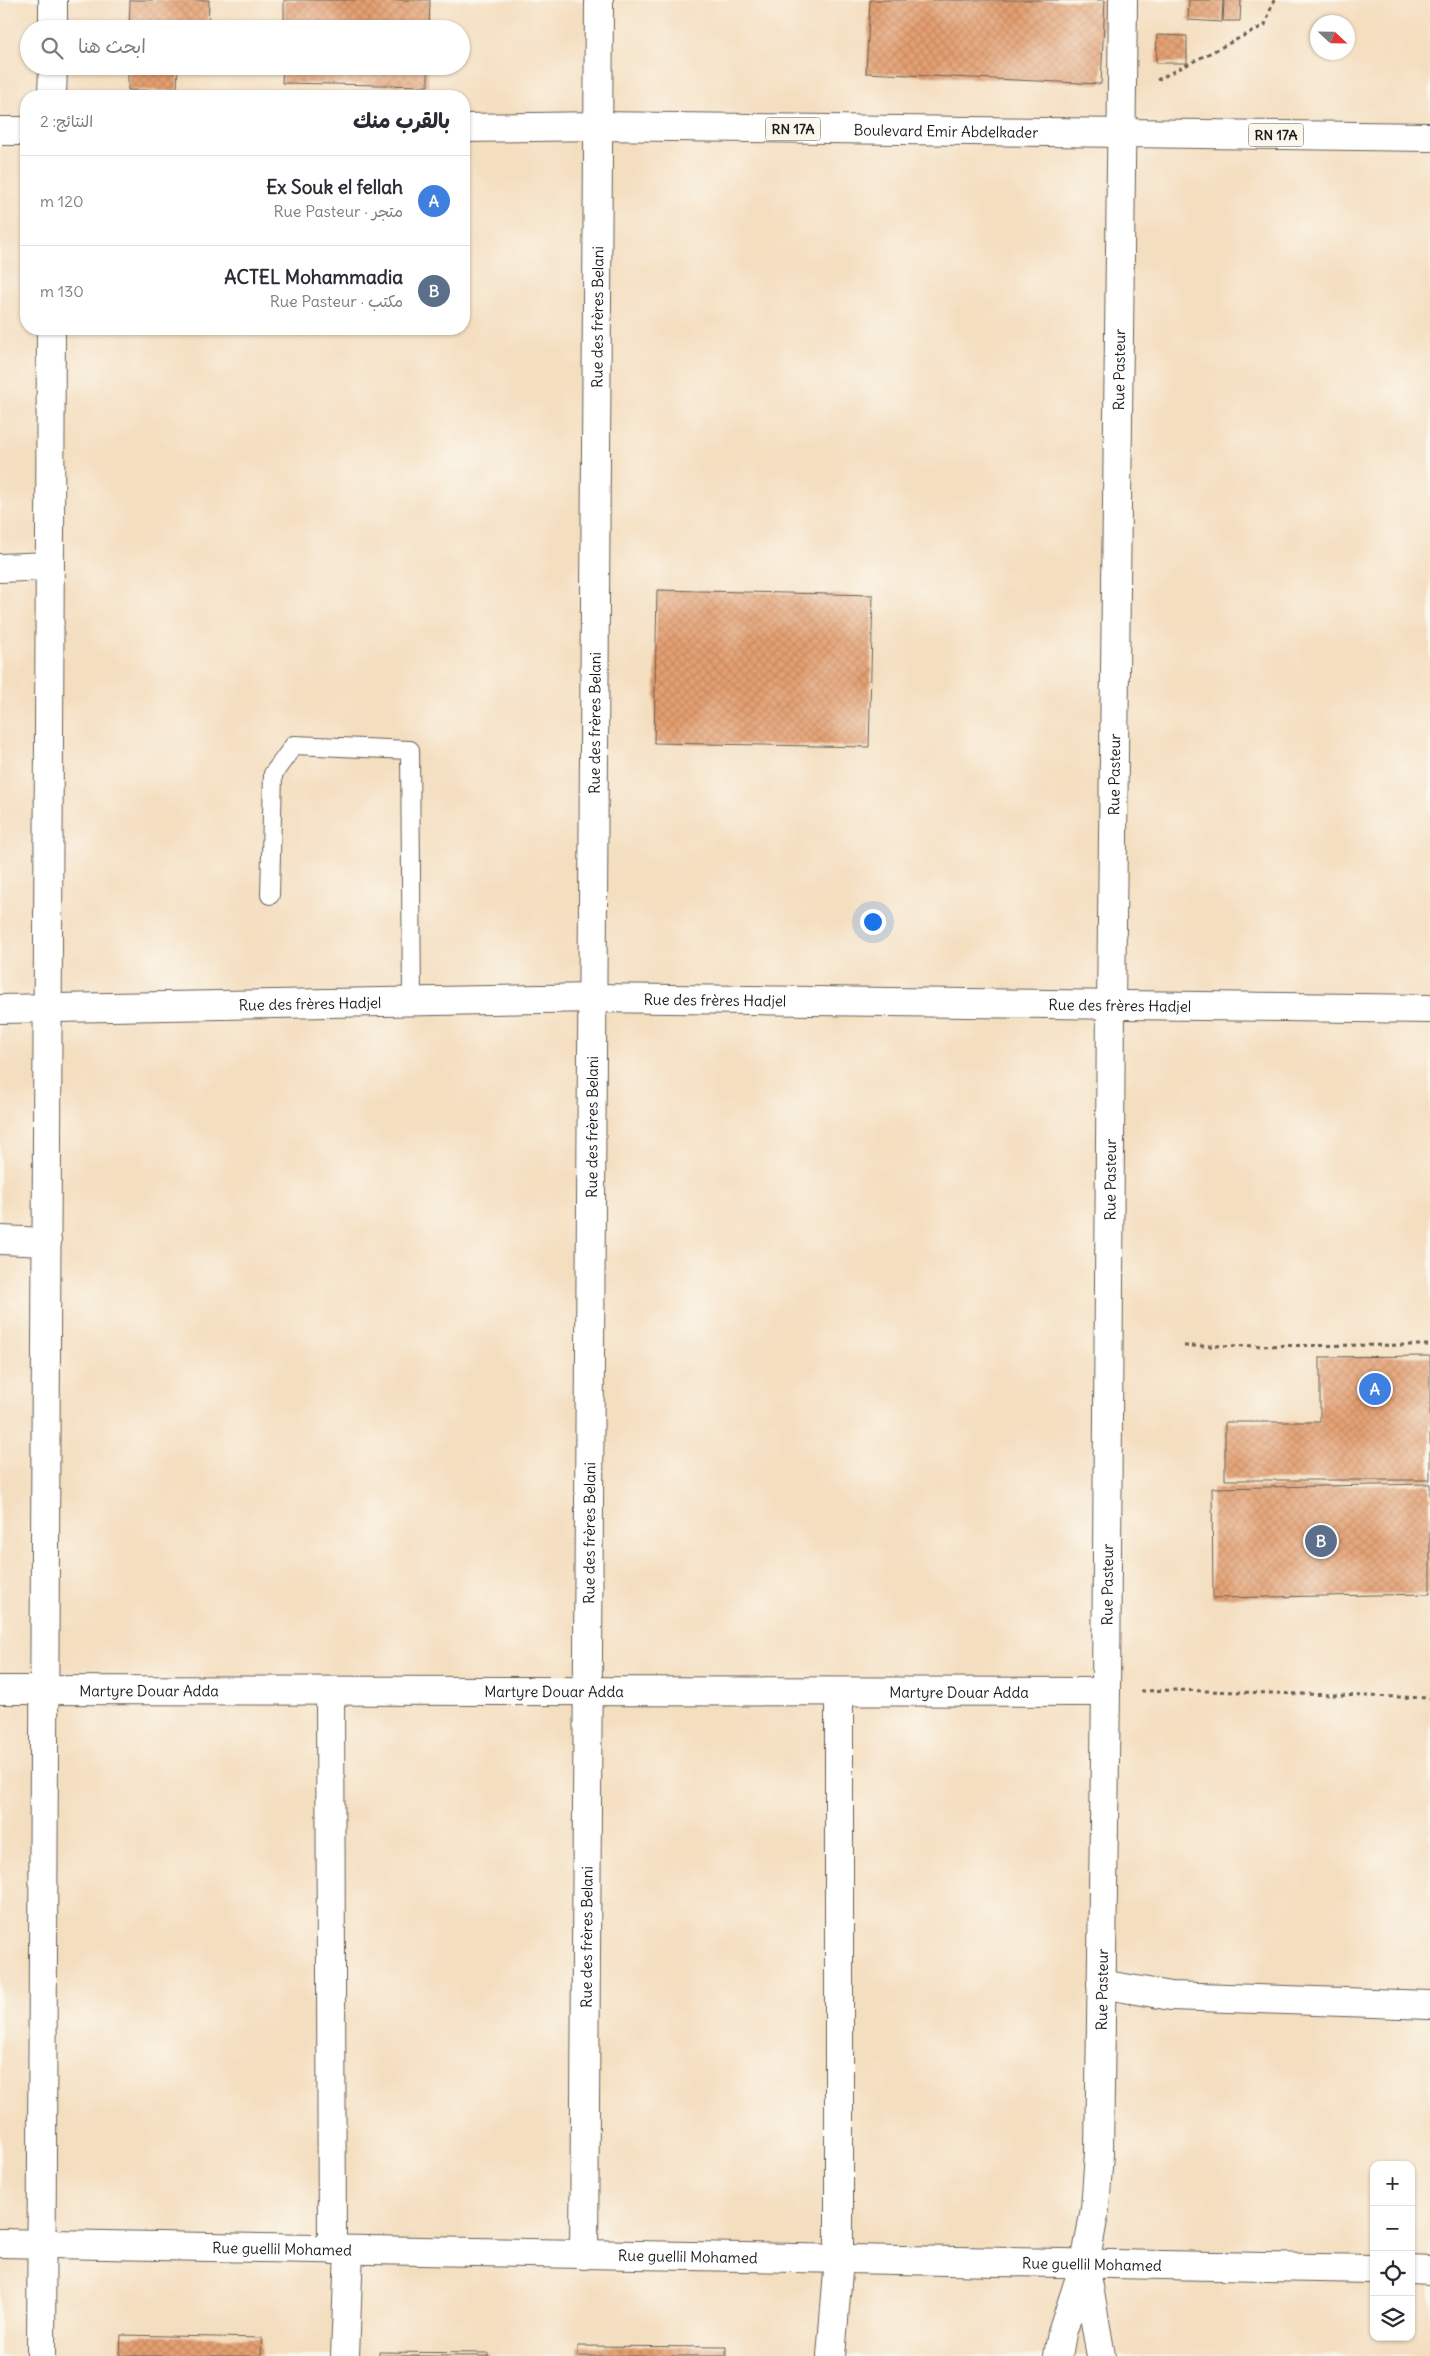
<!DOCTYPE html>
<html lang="ar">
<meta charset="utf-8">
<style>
body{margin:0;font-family:Delius,"Playpen Sans Arabic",sans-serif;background:#f7f7f7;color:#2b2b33;direction:rtl}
.controls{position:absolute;right:15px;bottom:15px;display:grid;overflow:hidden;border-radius:10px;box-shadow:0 1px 4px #0004}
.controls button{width:45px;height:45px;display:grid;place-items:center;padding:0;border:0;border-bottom:1px solid #e1e1e2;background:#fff;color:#2b2b33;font:25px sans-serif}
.compass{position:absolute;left:1310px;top:15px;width:45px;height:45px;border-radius:50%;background:#fff;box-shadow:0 1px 4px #0004;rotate:112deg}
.you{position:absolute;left:872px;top:921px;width:18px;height:18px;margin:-12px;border:4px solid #fff;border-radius:50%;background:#1a73e8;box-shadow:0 0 0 8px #1a73e833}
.badge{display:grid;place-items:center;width:32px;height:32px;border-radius:50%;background:#c8321e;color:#fff;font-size:16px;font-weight:700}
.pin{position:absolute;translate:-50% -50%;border:2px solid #fff;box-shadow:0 1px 5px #0006}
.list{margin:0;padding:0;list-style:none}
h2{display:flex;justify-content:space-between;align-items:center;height:65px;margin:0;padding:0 20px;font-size:21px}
h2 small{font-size:16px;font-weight:400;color:#7c7c81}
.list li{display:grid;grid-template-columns:32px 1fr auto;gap:15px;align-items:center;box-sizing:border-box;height:90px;padding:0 20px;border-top:1px solid #e1e1e2}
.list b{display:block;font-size:19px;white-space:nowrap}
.list p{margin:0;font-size:16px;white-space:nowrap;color:#7c7c81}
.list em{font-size:16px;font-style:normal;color:#7c7c81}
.icon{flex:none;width:28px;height:28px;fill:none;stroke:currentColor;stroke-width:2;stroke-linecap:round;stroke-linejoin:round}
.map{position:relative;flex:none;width:1430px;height:2356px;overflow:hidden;direction:ltr}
.search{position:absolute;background:#fff;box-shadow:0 1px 4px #0004;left:20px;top:20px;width:450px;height:55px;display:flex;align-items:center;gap:12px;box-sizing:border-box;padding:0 18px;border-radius:28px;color:#7c7c81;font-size:19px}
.panel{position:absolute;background:#fff;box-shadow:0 1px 4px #0004;left:20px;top:90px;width:450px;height:245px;border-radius:20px;direction:rtl}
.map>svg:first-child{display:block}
</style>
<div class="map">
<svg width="1430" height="2356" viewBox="0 0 1430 2356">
<defs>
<pattern id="building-cross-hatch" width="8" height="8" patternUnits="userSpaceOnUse" patternTransform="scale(1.25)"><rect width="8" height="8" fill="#e49f71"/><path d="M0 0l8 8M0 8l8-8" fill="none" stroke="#c38861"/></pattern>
</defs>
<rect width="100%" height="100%" fill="#fbf7ec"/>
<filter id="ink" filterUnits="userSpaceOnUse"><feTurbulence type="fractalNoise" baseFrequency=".02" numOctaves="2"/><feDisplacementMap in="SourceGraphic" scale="10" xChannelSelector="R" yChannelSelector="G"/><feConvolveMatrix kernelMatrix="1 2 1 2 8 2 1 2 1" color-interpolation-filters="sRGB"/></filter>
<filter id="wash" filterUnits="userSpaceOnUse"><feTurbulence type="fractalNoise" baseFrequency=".0096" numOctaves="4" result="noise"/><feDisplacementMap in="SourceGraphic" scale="20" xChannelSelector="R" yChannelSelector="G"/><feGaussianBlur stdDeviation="1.12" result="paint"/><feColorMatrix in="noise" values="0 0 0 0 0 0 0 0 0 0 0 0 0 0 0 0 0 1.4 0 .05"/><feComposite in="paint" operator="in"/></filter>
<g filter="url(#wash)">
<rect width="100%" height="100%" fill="#f4dec0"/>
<g id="blocks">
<path fill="url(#building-cross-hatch)" d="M130 0H209L208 29H129Z
M284 0H430L429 29H284Z
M870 0H1105L1101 84 866 73Z
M1189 0H1223L1222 22 1188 20Z
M1224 0H1241L1240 21H1223Z
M1157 35 1187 36V63H1156Z
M128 66H178L177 91 128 90Z
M283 66H428V86L282 83Z
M657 590 873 595 869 747 654 743Z
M1430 1356V1480H1225V1422H1320V1357Z
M1430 1484V1594L1213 1598 1212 1488Z
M121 2335 262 2338 261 2356H120Z
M578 2346 726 2347V2356H578Z
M379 2352 488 2353V2356H379Z"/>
</g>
</g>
<g filter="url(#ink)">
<use href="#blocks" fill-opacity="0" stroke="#686055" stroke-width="1"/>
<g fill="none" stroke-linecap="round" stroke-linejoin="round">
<g stroke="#686055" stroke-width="20">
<path id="service" d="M270 895 273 774 294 745 410 750 412 1000"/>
</g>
<g stroke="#686055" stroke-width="30">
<g id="minor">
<path d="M53 29V0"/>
<path d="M52 96 53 66"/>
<path d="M0 568 50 566"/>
<path id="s1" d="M0 1009 594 998 1430 1009"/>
<path d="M0 1240 47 1242"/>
<path id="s2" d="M0 1690 1106 1692"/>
<path d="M330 1691 332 2250"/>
<path d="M1101 1984 1171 1996 1430 2005"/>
<path id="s3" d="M0 2243 1374 2269"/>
<path id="s4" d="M584 2255 599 0"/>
<path d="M1411 2270 1430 2271"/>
<path d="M41 2356 51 329"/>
<path d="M345 2356 349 2250"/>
<path d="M831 2356 839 2259V1692"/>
<path d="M1058 2356 1062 2333 1084 2265"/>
<path id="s5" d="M1101 2356 1085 2264 1095 2209 1099 2153 1106 1692 1111 1006 1123 0"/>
</g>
</g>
<g stroke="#686055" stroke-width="30">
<g id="primary">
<path id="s6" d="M464 128 597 126 1430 137"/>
<path d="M0 131H26"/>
</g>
</g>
<path stroke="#686055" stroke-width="3" stroke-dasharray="4 4" stroke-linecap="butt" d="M1157 80 1265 25 1274 0
M1184 1346 1430 1345
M1141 1691 1175 1690 1430 1698"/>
<use href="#service" stroke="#fff" stroke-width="18"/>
<use href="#minor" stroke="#fff" stroke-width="28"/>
<use href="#primary" stroke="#fff" stroke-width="28"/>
</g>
</g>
<g text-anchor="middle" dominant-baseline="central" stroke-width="4" stroke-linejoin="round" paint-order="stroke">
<g fill="#fbf7ec" stroke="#5f5e5a" stroke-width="1">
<rect x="765.5" y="117.5" width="55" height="23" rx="4"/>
<rect x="1248.5" y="123.5" width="55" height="23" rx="4"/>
</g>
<g font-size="14" font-weight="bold" fill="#1c1c1c">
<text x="793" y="129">RN 17A</text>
<text x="1276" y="135">RN 17A</text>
</g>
<g font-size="15" fill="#1c1c1c" stroke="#fbf7ec">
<text stroke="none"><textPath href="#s6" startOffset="482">Boulevard Emir Abdelkader</textPath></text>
<text stroke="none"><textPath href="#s4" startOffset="1938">Rue des frères Belani</textPath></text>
<text stroke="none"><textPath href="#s5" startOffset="1989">Rue Pasteur</textPath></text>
<text stroke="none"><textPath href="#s4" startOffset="1532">Rue des frères Belani</textPath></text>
<text stroke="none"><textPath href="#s5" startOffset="1584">Rue Pasteur</textPath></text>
<text stroke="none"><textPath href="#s1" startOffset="715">Rue des frères Hadjel</textPath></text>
<text stroke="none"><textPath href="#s1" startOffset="310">Rue des frères Hadjel</textPath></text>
<text stroke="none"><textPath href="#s1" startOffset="1120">Rue des frères Hadjel</textPath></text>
<text stroke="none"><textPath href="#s4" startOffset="1128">Rue des frères Belani</textPath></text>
<text stroke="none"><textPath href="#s5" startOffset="1179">Rue Pasteur</textPath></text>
<text stroke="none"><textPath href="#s4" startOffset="722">Rue des frères Belani</textPath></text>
<text stroke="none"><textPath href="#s5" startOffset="774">Rue Pasteur</textPath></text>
<text stroke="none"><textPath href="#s2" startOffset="149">Martyre Douar Adda</textPath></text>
<text stroke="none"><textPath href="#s2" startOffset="554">Martyre Douar Adda</textPath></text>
<text stroke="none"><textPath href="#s2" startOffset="959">Martyre Douar Adda</textPath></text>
<text stroke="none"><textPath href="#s4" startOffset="318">Rue des frères Belani</textPath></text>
<text stroke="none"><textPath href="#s5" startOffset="369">Rue Pasteur</textPath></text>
<text stroke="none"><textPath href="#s3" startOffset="282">Rue guellil Mohamed</textPath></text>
<text stroke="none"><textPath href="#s3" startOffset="688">Rue guellil Mohamed</textPath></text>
<text stroke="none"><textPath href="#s3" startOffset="1092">Rue guellil Mohamed</textPath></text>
</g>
</g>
</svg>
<div class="controls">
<button>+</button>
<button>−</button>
<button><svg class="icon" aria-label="locate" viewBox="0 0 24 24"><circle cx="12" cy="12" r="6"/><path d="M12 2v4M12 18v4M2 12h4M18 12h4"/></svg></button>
<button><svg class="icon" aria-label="layers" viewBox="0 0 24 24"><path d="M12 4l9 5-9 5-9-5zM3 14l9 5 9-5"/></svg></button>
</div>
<svg class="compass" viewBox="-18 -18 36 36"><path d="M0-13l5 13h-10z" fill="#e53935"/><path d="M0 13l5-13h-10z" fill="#7c7c81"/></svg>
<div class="you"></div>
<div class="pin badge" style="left:1375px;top:1389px;background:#3f7fe0">A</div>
<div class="pin badge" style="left:1321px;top:1541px;background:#5c6f8a">B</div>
<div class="search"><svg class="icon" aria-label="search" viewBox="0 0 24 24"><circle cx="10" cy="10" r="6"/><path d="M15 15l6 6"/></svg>ابحث هنا</div>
<section class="panel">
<h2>بالقرب منك<small>النتائج: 2</small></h2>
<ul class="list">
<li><span class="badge" style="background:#3f7fe0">A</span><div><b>Ex Souk el fellah</b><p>متجر · Rue Pasteur</p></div><em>120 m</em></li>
<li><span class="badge" style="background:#5c6f8a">B</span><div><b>ACTEL Mohammadia</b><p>مكتب · Rue Pasteur</p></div><em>130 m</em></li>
</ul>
</section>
</div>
